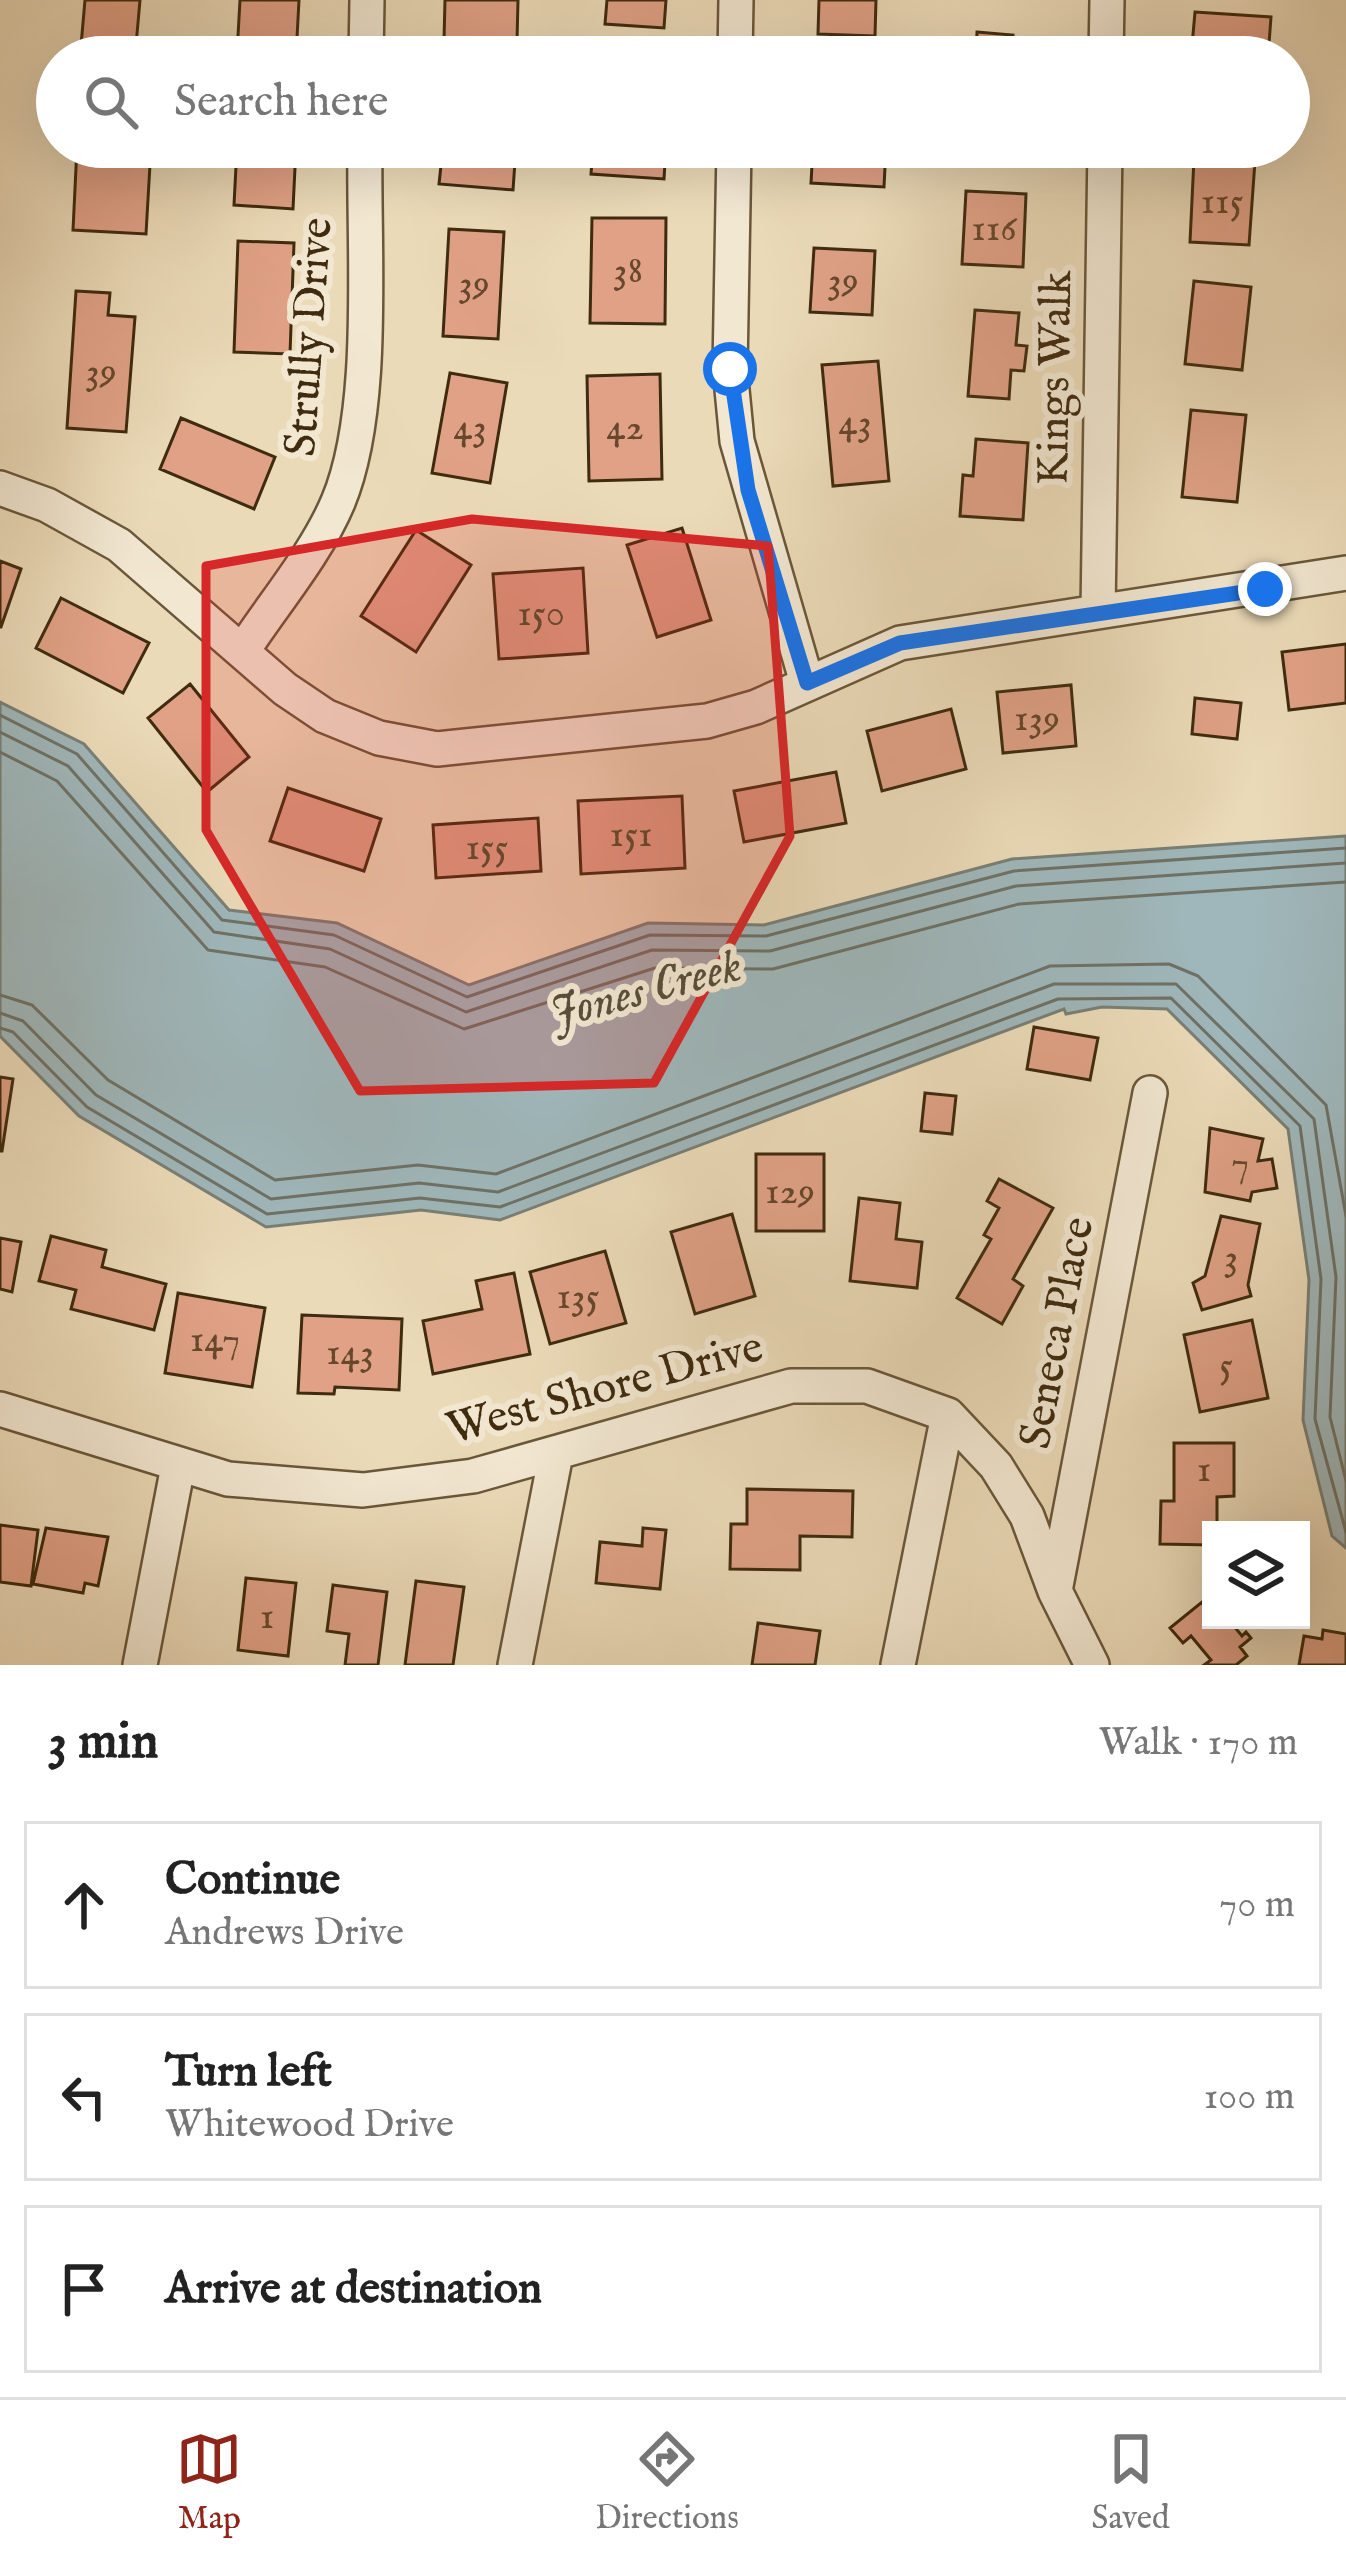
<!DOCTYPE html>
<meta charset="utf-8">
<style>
body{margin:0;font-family:"IM FELL English",serif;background:#f2f2f2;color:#222}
.controls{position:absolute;right:36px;bottom:36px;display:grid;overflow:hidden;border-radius:0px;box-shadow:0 12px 48px #0002}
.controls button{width:108px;height:108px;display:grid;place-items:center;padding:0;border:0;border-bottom:3px solid #e0e0e0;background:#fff;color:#222;font:60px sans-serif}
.stop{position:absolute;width:36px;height:36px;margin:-27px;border:9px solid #1a73e8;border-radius:50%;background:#fff}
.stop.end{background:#1a73e8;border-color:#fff;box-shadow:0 3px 12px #0008}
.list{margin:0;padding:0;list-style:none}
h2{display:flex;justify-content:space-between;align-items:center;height:156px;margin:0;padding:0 48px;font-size:51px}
h2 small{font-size:39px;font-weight:400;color:#767676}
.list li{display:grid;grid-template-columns:78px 1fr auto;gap:36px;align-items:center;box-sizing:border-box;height:168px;margin:0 24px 24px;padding:0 24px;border:3px solid #e0e0e0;border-radius:0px}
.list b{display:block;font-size:45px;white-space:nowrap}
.list p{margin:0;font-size:39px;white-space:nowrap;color:#767676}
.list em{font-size:39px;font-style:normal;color:#767676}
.icon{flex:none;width:66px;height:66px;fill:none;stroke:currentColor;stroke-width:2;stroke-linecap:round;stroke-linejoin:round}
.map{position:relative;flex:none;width:1346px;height:1665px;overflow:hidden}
.search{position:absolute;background:#fff;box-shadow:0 12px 48px #0002;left:36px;right:36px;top:36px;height:132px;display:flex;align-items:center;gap:30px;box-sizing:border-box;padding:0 42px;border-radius:66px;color:#767676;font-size:45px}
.sheet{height:732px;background:#fff}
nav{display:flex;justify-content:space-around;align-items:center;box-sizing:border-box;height:168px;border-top:3px solid #e0e0e0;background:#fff;font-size:33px;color:#767676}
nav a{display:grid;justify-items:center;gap:6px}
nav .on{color:#8f2418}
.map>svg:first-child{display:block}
</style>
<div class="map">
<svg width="1346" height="1665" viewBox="0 0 1346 1665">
<rect width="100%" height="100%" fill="#ebdab8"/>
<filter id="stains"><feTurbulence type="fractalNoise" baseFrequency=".00167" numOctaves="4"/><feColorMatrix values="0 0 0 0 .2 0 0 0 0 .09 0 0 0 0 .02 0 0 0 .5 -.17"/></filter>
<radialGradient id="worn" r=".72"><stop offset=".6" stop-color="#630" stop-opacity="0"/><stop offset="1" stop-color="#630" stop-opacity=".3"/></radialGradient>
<path fill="#9fb7bb" stroke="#797f76" stroke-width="3" d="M0 702 84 744 229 910 337 923 469 985 648 923 764 925 1012 859 1346 836V1548L1332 1536 1303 1420 1309 1280 1288 1129 1167 1009 1102 1007 1066 1014 1064 1009 500 1220 421 1210 266 1227 79 1116 0 1036Z"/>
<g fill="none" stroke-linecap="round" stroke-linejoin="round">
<path stroke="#6f7165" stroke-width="3" d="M0 715 77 754 222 920 334 935 467 997 650 935 766 936 1014 871 1346 848
M0 732 68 766 214 932 330 949 466 1012 652 950 770 951 1016 886 1346 863
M0 752 57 781 208 950 325 967 464 1029 655 968 773 969 1019 904 1346 882
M0 995 32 1005 108 1080 275 1180 418 1165 496 1174 1050 966 1169 964 1198 976 1326 1105 1346 1216
M0 1013 23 1021 96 1095 271 1199 419 1183 498 1192 1054 984H1176L1314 1119 1336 1277 1330 1417 1346 1481
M0 1028 13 1032 87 1107 267 1214 420 1198 500 1207 1058 999 1171 998 1300 1126 1321 1279 1315 1419 1346 1532"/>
</g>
<path fill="#e0a186" stroke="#3f2b0f" stroke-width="3" d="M85 0H140L135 57H80Z
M240 0H299L296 57 237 54Z
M445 0H518L517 42 444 40Z
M607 0H666L664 28 605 24Z
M819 0H876L875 36 818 34Z
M1195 12 1271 17 1268 57H1191Z
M977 32 1013 35 1012 57H976Z
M77 147H151L146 234 73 230Z
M237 147H296L293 209 234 205Z
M443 147H516L513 190 439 184Z
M593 147H666L664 179 591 174Z
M813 147H886L884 187 811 183Z
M1194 158 1255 161 1249 245 1190 242Z
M966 191 1026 194 1023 267 962 264Z
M592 218H666L665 324 590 323Z
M449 229 504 232 498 339 443 336Z
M238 241 294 243 290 354 234 352Z
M814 248 875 251 872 315 810 312Z
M1194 281 1251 287 1242 370 1185 364Z
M76 291 110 293 108 315 135 317 126 432 67 428Z
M975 310 1019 313 1016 345 1027 346 1024 371 1011 370 1009 399 968 396Z
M878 361 889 481 833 486 822 365Z
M450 373 507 383 490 483 432 473Z
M660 374 662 479 589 481 587 376Z
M1191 410 1246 415 1237 502 1182 497Z
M181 418 275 457 254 509 160 469Z
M976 439 1028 443 1023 520 960 516 963 475 973 476Z
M682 528 711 620 657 637 627 545Z
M416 530 471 565 416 652 361 616Z
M0 561 21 569 1 627H0Z
M583 568 588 653 499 659 493 574Z
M61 598 149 643 123 693 36 648Z
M1346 644V703L1289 710 1282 652Z
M190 684 249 757 207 792 148 718Z
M1071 685 1076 746 1003 753 997 692Z
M1195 698 1241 703 1237 739 1192 734Z
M951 709 966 769 882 791 867 731Z
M836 772 846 823 744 842 734 791Z
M288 788 381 819 364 871 270 841Z
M682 796 685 868 581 874 578 801Z
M538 818 541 871 436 878 433 825Z
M1034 1027 1098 1038 1090 1080 1027 1069Z
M0 1077 13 1079 2 1151H0Z
M925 1093 956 1096 952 1134 921 1131Z
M1210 1128 1263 1139 1258 1161 1272 1159 1277 1188 1252 1192 1250 1201 1205 1192Z
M756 1154H824V1231H756Z
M999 1179 1053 1208 1013 1279 1023 1286 1002 1324 957 1298 991 1239 984 1235 999 1208 987 1201Z
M859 1198 900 1203 896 1239 922 1242 917 1288 850 1281Z
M732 1214 755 1296 695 1314 671 1232Z
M1221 1216 1260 1224 1248 1285 1251 1296 1202 1310 1193 1283 1205 1276Z
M51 1236 106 1250 102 1267 166 1284 154 1330 71 1309 76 1290 39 1281Z
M0 1238 21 1242 12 1292 0 1289Z
M605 1251 626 1323 550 1344 530 1272Z
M514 1273 530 1354 433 1374 423 1321 482 1309 476 1281Z
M178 1293 265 1308 252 1387 165 1373Z
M302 1315 402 1319 399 1390 335 1387 334 1394 298 1393Z
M1252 1320 1268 1398 1200 1412 1184 1335Z
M1174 1443H1234V1496L1217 1497V1530H1211V1545L1160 1544 1161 1501H1174Z
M747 1489 853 1491 852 1537 800 1536V1570L730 1569 731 1524H747Z
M0 1525 38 1530 31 1586 0 1582Z
M46 1528 108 1537 98 1586 85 1583 83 1593 33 1584Z
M643 1528 666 1530 660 1589 596 1583 600 1542 642 1546Z
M246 1578 296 1583 288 1656 238 1650Z
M416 1581 464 1587 453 1665H405Z
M333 1585 387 1592 378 1665H345L349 1634 327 1631Z
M1202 1602 1211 1620H1229L1242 1636 1246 1632 1251 1638 1240 1647 1247 1656 1236 1665H1204L1211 1660 1191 1636 1183 1643 1170 1628Z
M758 1623 820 1631 815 1665H752Z
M1323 1630 1346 1634V1665H1299L1304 1636 1322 1639Z"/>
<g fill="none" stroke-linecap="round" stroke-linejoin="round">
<g stroke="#6a5739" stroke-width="38">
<path id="street" d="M366 57 367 0
M735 57 736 0
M1106 57 1107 0
M734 147 730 369 737 441 807 683
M0 488 47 505 119 545 285 689 325 716 379 738 437 749 707 721 756 707 900 643 1346 573
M1098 611 1105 147
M244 649C274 603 316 554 338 502 377 409 363 250 365 147
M0 1409 228 1479 363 1490 473 1476 791 1386H867L948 1415 996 1466 1027 1516 1055 1591 1092 1665
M1055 1591 1150 1093
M140 1665 178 1466
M515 1665 556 1454
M898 1665 948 1415"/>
</g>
<use href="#street" stroke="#f2e7d1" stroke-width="33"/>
</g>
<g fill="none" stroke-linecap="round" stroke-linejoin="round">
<path stroke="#1a73e8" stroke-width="15" d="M730 369 748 490 807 683 900 643 1265 589"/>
</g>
<path fill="#d62828" fill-opacity="0.2" stroke="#d62828" stroke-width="9" stroke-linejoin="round" d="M472 519 768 546 790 836 654 1083 360 1091 206 830V566Z"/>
<g text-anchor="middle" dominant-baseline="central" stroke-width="12" stroke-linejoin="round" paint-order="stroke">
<g font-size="39" fill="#67482d">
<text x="1222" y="202">115</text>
<text x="994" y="229">116</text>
<text x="628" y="271">38</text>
<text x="843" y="281">39</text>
<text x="474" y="284">39</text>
<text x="101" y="372">39</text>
<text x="855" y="423">43</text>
<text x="470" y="428">43</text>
<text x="625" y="428">42</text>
<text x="541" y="614">150</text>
<text x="1037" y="719">139</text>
<text x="631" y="835">151</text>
<text x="487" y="848">155</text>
<text x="1240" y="1164">7</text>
<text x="790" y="1192">129</text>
<text x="1231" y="1258">3</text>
<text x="578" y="1297">135</text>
<text x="215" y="1340">147</text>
<text x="350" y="1353">143</text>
<text x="1226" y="1366">5</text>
<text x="1204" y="1470">1</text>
<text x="267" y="1617">1</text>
</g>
<g font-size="45" fill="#3f2b0f" stroke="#f2e7d1">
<text transform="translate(310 337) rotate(-86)">Strully Drive</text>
<text transform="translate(1056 378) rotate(-89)">Kings Walk</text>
<text transform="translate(1058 1333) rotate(-79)">Seneca Place</text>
<text transform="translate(605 1389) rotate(-15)">West Shore Drive</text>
</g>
<g font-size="48" font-style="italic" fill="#574e3a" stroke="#f2e7d1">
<text transform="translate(646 991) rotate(-15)">Jones Creek</text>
</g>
</g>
<rect width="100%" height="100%" filter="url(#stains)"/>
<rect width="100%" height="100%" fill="url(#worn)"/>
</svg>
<div class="controls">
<button><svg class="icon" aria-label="layers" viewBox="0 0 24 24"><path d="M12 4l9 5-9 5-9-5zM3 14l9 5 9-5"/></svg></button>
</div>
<div class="stop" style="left:730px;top:369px"></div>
<div class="stop end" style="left:1265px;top:589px"></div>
<div class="search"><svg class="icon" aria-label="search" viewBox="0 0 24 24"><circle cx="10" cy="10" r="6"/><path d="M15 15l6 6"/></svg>Search here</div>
</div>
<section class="sheet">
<h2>3 min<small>Walk · 170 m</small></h2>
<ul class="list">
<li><svg class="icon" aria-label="ahead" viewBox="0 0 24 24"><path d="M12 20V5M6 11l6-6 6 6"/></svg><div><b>Continue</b><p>Andrews Drive</p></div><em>70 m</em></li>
<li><svg class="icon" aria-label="left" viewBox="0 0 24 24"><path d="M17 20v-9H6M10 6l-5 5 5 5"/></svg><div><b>Turn left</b><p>Whitewood Drive</p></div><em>100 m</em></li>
<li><svg class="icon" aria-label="arrive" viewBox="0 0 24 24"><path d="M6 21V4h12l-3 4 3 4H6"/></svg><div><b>Arrive at destination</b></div></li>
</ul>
</section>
<nav>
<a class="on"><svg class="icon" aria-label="map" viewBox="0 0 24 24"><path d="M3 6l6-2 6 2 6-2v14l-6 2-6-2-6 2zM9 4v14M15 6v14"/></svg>Map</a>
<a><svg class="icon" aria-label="directions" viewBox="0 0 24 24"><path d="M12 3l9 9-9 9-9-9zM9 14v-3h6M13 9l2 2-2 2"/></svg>Directions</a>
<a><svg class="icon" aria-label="saved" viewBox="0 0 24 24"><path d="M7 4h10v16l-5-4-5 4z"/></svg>Saved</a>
</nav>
